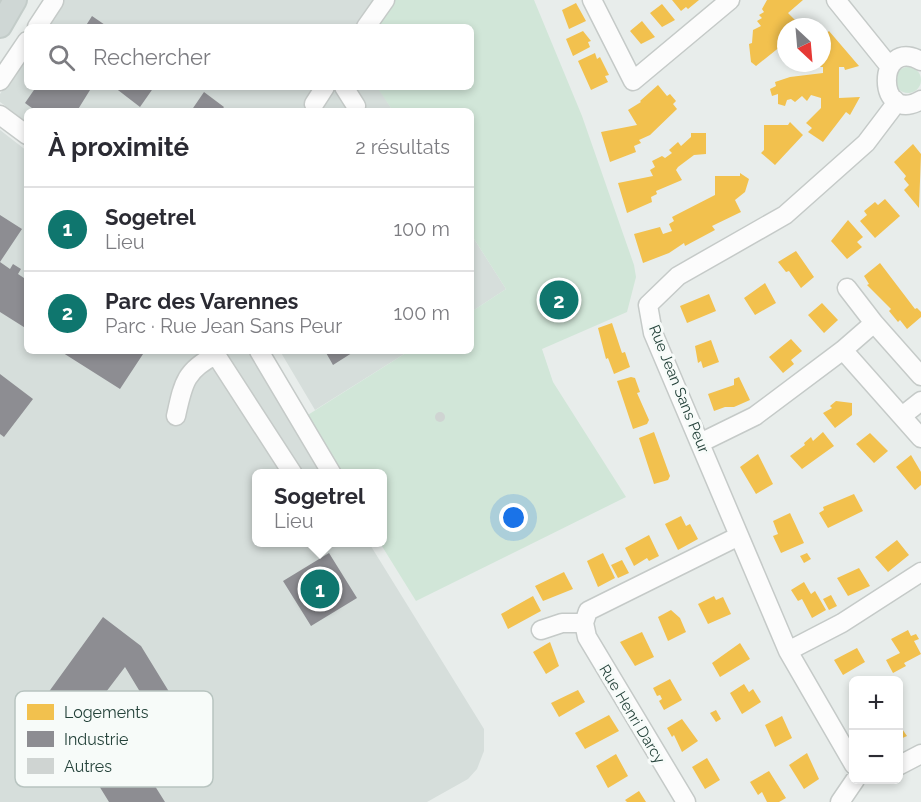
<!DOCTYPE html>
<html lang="fr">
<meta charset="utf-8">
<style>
body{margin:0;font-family:Raleway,sans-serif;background:#f7f7f7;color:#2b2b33}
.controls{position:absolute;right:18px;bottom:18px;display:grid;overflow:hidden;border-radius:9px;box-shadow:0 3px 9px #0003}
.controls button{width:54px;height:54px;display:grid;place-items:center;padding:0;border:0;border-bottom:2px solid #e1e1e2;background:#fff;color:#2b2b33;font:30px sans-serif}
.compass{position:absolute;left:777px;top:18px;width:54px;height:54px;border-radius:50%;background:#fff;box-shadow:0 3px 9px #0003;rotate:154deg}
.you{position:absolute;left:514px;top:518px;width:21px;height:21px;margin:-15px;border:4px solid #fff;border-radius:50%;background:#1a73e8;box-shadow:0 0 0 9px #1a73e833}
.badge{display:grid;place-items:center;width:39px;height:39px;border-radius:50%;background:#0f766e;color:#fff;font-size:20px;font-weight:700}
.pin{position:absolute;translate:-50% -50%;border:3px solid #fff;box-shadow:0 2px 6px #0006}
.popup{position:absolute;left:252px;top:469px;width:135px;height:78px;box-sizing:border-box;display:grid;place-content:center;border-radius:9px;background:#fff;filter:drop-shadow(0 2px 4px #0005);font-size:20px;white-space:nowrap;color:#7c7c81}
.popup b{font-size:22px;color:#2b2b33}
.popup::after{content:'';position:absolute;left:50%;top:100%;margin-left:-12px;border:12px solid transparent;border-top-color:#fff}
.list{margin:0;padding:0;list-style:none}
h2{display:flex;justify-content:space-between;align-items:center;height:78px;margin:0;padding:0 24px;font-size:26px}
h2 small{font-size:20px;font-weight:400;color:#7c7c81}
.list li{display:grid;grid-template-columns:39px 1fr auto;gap:18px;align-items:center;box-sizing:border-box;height:84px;padding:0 24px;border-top:2px solid #e1e1e2}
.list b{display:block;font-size:22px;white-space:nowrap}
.list p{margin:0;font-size:20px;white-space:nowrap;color:#7c7c81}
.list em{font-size:20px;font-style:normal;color:#7c7c81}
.icon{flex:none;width:33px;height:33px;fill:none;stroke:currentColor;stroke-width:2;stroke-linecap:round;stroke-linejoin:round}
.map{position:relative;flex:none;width:921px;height:802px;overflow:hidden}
.search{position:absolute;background:#fff;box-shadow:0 3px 9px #0003;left:24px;top:24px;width:450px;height:66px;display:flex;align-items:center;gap:15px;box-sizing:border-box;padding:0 21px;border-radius:9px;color:#7c7c81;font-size:22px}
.panel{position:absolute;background:#fff;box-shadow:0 3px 9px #0003;left:24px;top:108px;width:450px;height:246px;border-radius:9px}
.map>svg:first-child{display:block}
</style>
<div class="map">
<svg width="921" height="802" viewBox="0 0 921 802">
<rect width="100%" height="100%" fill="#e8edeb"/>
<path fill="#d6dedb" d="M63 0H374L355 27H45Z
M27 54V87H378L393 111H27V122L0 102V94Z
M0 130 27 151V351H251L327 473 257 474V542L369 543 484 729V751L477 769 468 779 427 802H0Z
M471 234 506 289 471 312Z
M280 351H409L315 410Z"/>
<path fill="#d1e6d8" d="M394 0H534L582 116 634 265 636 277 627 312 542 349 553 382 626 497 416 601 380 543 383 542V474L337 473 303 418 409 351H471V312L506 289 471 234V111H393L377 87H471V27H375Z
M895 80a13 13 0 1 1 26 0a13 13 0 1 1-26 0Z"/>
<path fill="#f2c14e" d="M672 0H699L688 9 686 7 681 11Z
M767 0H803L788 13 795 20 786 27V42L756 66 751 62 749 44 752 43 753 30 761 26 757 21 762 18 759 15 764 12 762 9Z
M576 3 586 21 569 29 562 10Z
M662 4 675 20 662 27 650 13Z
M642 21 655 37 641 44 630 31Z
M583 31 591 41 588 42 590 47 573 56 566 39Z
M829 31 859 66 845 70 844 67H839V98L860 97 850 115 846 112 823 142 808 132 812 128 806 123 821 108V98L811 95 807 101 802 96 795 102 791 99 787 100 785 106 778 104V94L772 96 770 89 776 86 775 82 790 77 823 73V67H812L813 63H822V37Z
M595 53 597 59 600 57 609 75 605 76 608 82 591 90 578 61Z
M658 85 667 96 670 94 676 101 673 104 677 109 650 135 639 140 641 143 634 146 636 152 610 162 601 132 637 125 628 110 641 102 640 101Z
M790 122 803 135 775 165 761 153 764 150V125H788Z
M691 133H706V154L694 155 678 167 676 170 682 180 656 191 657 194 651 197 652 202 627 213 618 183 653 176 650 170 655 167 652 161 662 156 665 158 672 153 669 150 678 142 681 146 691 137Z
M913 144 921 154 919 208 904 190 909 185 904 179 906 176 894 162Z
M740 173 749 179 745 192 735 200 741 212 712 226 715 230 685 246 684 243 669 253 643 263 634 234 660 227 663 234 672 231 669 224 674 221 672 217 715 195V176H740Z
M885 199 900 216 875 238 860 221 867 215 864 211 875 202 878 205Z
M848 220 863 237 857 242 862 247 847 259 831 241Z
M796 251 814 277 801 288 789 271 786 272 778 262Z
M880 263 915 309 917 308 921 312V317L907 329 900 320 898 322 889 311 891 309 867 285 869 284 864 276Z
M765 283 776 303 755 315 744 298Z
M709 294 716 311 687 323 680 306Z
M822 303 838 320 824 333 808 315Z
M612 323 622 353 625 352 630 367 614 374 608 358 606 359 598 328Z
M791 339 802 351 791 360 794 364 783 373 769 357Z
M711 340 719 362 703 368 701 361 698 363 695 346Z
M631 377 635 378 640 392 637 393 649 420 647 424 633 429 617 381Z
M739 377 750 400 734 407H725L714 411 708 394 734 385V379Z
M836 401 852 403V415L835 428 823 413 832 408 830 406Z
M654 432 670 476 668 480 654 484 639 438Z
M823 432 834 446 802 469 790 456 805 445 804 443 811 437 813 441Z
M870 433 888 451 874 463 856 444Z
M758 454 773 484 756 494 740 467Z
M911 455 921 472V485L915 490 896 467Z
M854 494 863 511 828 528 819 513 824 510 823 507Z
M790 513 804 543 781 553 773 536 778 534 773 521Z
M681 516 686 526 690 524 698 539 678 550 665 524Z
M649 535 659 556 649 561 647 558 634 566 625 548Z
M897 540 909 555 888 572 875 557Z
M603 553 615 578 598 587 587 561Z
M807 553 811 559 804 563 800 556Z
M622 560 629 573 618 578 611 565Z
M859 568 870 586 848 596 837 578Z
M564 572 573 589 543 601 535 586Z
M804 582 811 594 815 591 826 610 812 618 802 599 798 601 791 590Z
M831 595 837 606 829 610 823 599Z
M533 596 541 611 508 629 501 614Z
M714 596 716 600 723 597 731 614 708 624 698 604Z
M671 610 680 618 686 632 668 641 658 617Z
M908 630 911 636 916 634 919 639 914 641 921 654 904 663 906 666 893 673 886 660 900 653 891 639Z
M642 632 654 657 635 666 620 642Z
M550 642 559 666 546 674 533 652Z
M740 643 750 659 720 677 712 663Z
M857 648 865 662 843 675 834 660Z
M670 679 682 700 664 710 659 701 662 699 660 695 657 696 653 688Z
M744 684 749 692 753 689 761 702 742 714 730 693Z
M578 690 585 702 559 717 551 703Z
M716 710 721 719 716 722 710 713Z
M609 715 619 731 585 749 575 733Z
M782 716 792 738 775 747 765 725Z
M682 719 698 741 682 752 674 735 672 737 667 728Z
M898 723 907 736 898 740Z
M807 753 819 779 804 789 789 765Z
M616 754 628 776 608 788 596 766Z
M707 758 720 780 705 789 692 767Z
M769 771 786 798 779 802H767L762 792 758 795 750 782Z
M639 791 646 802H627L625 800Z"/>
<path fill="#8d8d92" d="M92 16 108 27H85Z
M36 87H85L90 90 77 111H36L25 103Z
M114 87H154L140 107Z
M204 92 224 107 221 111H191Z
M0 215 22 229 0 262Z
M0 262 10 269 13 264 21 269 18 274 27 280V329L0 312Z
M60 351H145L120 389Z
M325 351H355L333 365Z
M0 374 33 399 4 437 0 434Z
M329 553 357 598 311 626 283 581Z
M103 617 141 646 198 739 177 753 125 667 62 750 27 722Z
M133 751 165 802H109L93 776Z"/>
<path fill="#cfd4d2" d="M435 417a5 5 0 1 1 10 0a5 5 0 1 1-10 0Z"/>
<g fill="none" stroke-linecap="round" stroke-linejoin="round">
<g stroke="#c5cac8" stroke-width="21">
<path id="minor" d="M592 0 633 81 730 0
M836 0 890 67
M37 27 54 1
M366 27 385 0
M921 61C875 36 876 126 921 100
M0 81 27 41
M344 87 356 106
M314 104 325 87
M0 115 27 135
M847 288 874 323
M259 351 332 474
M216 355 293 474
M921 376 874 323 843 350 921 438
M176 416C183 384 185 370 216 355L217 351
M902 416 921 401
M700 443 755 416 843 350
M541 630 562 623H584
M788 651 842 623 921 572
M854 765 788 651 653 333 648 305 678 276 785 215 866 143 894 106 895 100
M898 766 921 754
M686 802 587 637 584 623 588 611 739 536
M840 802 855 780"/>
</g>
<g stroke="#c3ccc9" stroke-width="26">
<path id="major" d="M0 26 15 0"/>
</g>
<use href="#minor" stroke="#fcfcfc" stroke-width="18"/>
<use href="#major" stroke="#cfd7d5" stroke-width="22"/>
</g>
<g text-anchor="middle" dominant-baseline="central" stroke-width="6" stroke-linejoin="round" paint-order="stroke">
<g font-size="15" fill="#24423a" stroke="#f7fbf9">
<text transform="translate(679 389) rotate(68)">Rue Jean Sans Peur</text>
<text transform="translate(632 714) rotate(59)">Rue Henri Darcy</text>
</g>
</g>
<rect x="15" y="691" width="198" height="96" rx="9" fill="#f7fbf9" stroke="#b8c4c0" stroke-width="1.5"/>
<rect x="27" y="704" width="27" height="16" fill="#f2c14e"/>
<rect x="27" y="731" width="27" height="16" fill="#8d8d92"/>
<rect x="27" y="758" width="27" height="16" fill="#cfd4d2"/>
<g font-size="16" fill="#24423a">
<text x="64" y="718">Logements</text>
<text x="64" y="745">Industrie</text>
<text x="64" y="772">Autres</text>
</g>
</svg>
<div class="controls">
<button>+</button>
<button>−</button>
</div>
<svg class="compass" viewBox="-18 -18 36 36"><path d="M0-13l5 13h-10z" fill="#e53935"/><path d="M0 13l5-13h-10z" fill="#7c7c81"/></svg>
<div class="you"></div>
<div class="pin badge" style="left:320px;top:589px">1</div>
<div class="popup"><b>Sogetrel</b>Lieu</div>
<div class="pin badge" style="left:559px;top:300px">2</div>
<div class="search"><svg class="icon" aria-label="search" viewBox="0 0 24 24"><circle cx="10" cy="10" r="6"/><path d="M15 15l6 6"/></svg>Rechercher</div>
<section class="panel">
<h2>À proximité<small>2 résultats</small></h2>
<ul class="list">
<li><span class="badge">1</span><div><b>Sogetrel</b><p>Lieu</p></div><em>100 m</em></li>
<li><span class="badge">2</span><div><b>Parc des Varennes</b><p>Parc · Rue Jean Sans Peur</p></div><em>100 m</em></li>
</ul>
</section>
</div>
